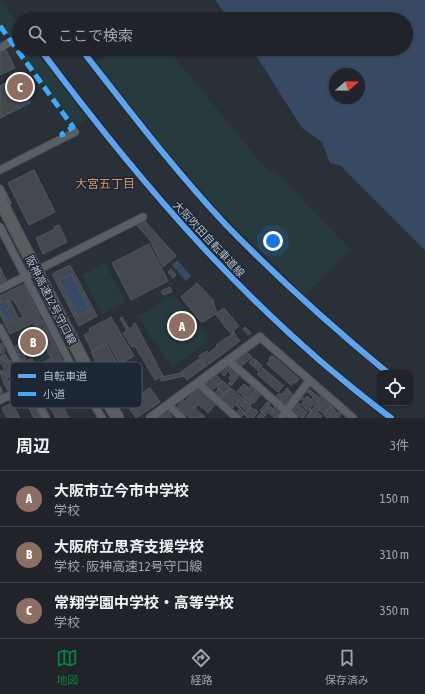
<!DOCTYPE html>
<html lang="ja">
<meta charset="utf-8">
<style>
body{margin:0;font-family:"Asap Condensed","Noto Sans JP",sans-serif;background:#282c32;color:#f1f3f6}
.controls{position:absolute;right:12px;bottom:12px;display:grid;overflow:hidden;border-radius:8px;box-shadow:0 1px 3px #0004}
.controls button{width:36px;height:36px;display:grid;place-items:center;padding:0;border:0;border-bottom:1px solid #3d4147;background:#20242a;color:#f1f3f6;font:20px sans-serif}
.compass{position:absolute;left:329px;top:68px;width:36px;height:36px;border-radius:50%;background:#20242a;box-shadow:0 1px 3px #0004;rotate:70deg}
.you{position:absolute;left:273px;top:241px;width:14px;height:14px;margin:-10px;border:3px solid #fff;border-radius:50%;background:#1a73e8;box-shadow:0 0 0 6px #1a73e833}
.badge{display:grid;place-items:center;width:26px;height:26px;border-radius:50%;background:#0b8043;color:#fff;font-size:13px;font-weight:700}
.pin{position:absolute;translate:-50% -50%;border:2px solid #fff;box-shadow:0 1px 4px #0006}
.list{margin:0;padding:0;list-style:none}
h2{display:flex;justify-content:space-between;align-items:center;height:52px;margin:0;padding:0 16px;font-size:17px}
h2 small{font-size:13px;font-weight:400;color:#a2a4a8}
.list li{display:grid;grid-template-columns:26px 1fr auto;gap:12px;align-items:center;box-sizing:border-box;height:56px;padding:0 16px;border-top:1px solid #3d4147}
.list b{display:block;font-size:15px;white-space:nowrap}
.list p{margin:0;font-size:13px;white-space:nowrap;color:#a2a4a8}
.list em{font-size:13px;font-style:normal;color:#a2a4a8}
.icon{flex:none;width:22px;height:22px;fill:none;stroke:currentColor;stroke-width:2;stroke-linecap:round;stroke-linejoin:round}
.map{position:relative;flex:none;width:425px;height:418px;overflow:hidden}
.search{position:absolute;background:#20242a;box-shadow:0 1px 3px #0004;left:12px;right:12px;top:12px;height:44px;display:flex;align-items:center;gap:10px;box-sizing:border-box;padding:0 14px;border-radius:22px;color:#a2a4a8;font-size:15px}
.sheet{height:220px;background:#20242a}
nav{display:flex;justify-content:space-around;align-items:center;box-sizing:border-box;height:56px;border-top:1px solid #3d4147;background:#20242a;font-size:11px;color:#a2a4a8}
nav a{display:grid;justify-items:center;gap:2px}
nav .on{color:#0b8043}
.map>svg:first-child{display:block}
</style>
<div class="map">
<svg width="425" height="418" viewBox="0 0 425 418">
<rect width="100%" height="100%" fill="#2a3038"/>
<path fill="#273a3e" d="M0 0 19 25V49H36L88 118 76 127 28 65 0 23Z
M114 49H168L266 169 278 174 351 250 305 295 219 211 159 142 96 62Z
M105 263 125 302 102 314 82 275Z
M174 295 210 340 172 367 138 316Z
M34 324 50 356 38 362 34 354 28 357 16 332Z"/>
<path fill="#384963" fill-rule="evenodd" d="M215 0H425V250L341 166 330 163 322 142 302 128 252 49H406V19H229ZM335 74H359V98H335Z
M177 260 191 276 186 281 172 265Z
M71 274 90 310 77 316 59 280Z
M6 300 9 307 7 309 13 320 7 323 0 310V303Z"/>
<path fill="#444950" stroke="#52575f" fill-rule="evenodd" d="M6 50 15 68 0 75V53Z
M16 78 30 103 0 118V86Z
M34 170 55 212 29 225 8 183Z
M143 219 176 256 163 267 150 240 135 223Z
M59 225 67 242 43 254 36 238 55 229 54 227Z
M149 244 168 281 131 300 112 263Z
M70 265 97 316 79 326 52 274ZM71 274 90 310 77 316 59 280Z
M0 267 4 276 0 278Z
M171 269 176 275 173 278 168 272Z
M5 277 7 280 0 283V280Z
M197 283 214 301 213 302 217 313 224 308 239 326 233 331 235 333 232 335 215 314 203 322 200 321 181 297Z
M24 284 41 319 10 334 0 314V310L7 323 13 320 7 309 9 307 6 300 0 303V296ZM13 299 23 317 19 319 10 301Z
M170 287 172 292 163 295 161 291Z
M111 317 134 356 120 364 108 342 92 351 84 335 90 332 89 329Z
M122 317 129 329 134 326 133 324 135 323 163 376 155 380 135 346 132 347 123 333 127 331 120 318Z
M42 320 63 362 41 373 43 376 35 380 33 377 31 378 23 362 32 358 36 366 51 358 34 324Z
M245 327 251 333 248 335 243 329Z
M234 333 240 341 205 367 199 356 207 351 209 353 217 346 216 345Z
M3 343 4 347 0 349V344Z
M107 344 122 373 106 381 91 352Z
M18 345 26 359 22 361 15 346Z
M3 348 5 352 0 354V350Z
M246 351 252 357 244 364 239 359Z
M5 354 9 360 5 362 1 356Z
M1 356 4 362 0 364V357Z
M271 356H273L299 379 296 383 294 382 291 385 267 364Z
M253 358 257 361 253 366 249 363Z
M13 359 15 362 12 364 14 368 1 375 0 371 5 370 2 365Z
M199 359 205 367 187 380 181 372Z
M237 359 243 364 241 367 235 362Z
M257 361 262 366 258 371 253 366Z
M230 365 232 368 228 372 224 368Z
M233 368 238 372 230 380 229 378 231 375 229 373Z
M263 368 284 386 278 392 257 374Z
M223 369 227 373 224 376 220 372Z
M10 371 12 375 7 378 5 374Z
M181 373 184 376 161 381V377Z
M238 373 240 375 231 386 228 384Z
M5 374 7 379 3 381 1 376Z
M122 375 138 396 150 388 160 402 136 418 111 383Z
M216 375 222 381 218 385 212 378Z
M15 378 16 382 10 385 9 381Z
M210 378 218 385 211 391 204 384Z
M8 380 10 385 6 387 3 382Z
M223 381 230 388 224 394 217 387Z
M14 384 16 389 12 391 9 386Z
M244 384 248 387 241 394 237 391Z
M251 385 253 387 244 398 242 395Z
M0 386 4 395 0 397Z
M9 386 12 391 9 392 6 387Z
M231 388 241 397 237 403 226 393Z
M254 388 256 390 249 398 247 397Z
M287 388 289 390 284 395 282 394Z
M199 389 216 404 208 413 198 404 195 408 205 417 190 418 177 407 183 399 185 401 195 390Z
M218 389 224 394 220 398 215 393Z
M308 389 314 393 312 396 306 391Z
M257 390 258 391 251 400 249 399Z
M289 391 294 395 284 406 280 402Z
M259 392 261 394 254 403 251 401Z
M279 393 283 396 279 401 275 398Z
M225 394 236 404 231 409 220 399Z
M315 394 319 397 316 401 312 398Z
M302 396 313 405 311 407 300 398Z
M307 396 315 402 314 404 306 398Z
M321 396 326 399 322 404 317 401Z
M246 397 252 403 250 405 244 399Z
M59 398 69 418H56L49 405Z
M242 398 245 401 239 408 236 405Z
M245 401 251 406 247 411 241 406Z
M326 401 331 405 324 414 319 410Z
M267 402 270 404 262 413 260 411Z
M297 402 300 405 294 412 291 410Z
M303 402 311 409 309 411 301 405Z
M317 402 322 406 315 414 310 411 315 407 314 406Z
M12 403 20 418H7L2 408Z
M34 405 41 418H34L29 408Z
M269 406 272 408 265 416 262 413Z
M331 406 334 409 327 418 324 415Z
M251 407 253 409 246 416 244 414Z
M274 407 281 412 278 415 272 409Z
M300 407 307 412 303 418 295 414Z
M240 408 245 412 241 417 237 413Z
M255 409 258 412 253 418H246Z
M272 410 278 415 275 418 269 413Z
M334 410 337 413 333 418H328Z
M169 412 172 418H158Z
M310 412 314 415 311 418H306Z
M317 412 322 416 320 418H313Z
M338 412 341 414 338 418H333Z
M260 413 265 418H257Z"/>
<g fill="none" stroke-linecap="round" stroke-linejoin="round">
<g stroke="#484c53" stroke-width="9">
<path id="minor" d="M0 48 10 42
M0 170 75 132
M0 189 7 203
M0 227 71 365 102 418
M0 289 143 217
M0 328 46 418
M260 337 353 418
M229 361 294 418
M198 383 237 418
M0 400 71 365
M168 405 182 418
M281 418 309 381"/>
</g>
<g stroke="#484c53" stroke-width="10">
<path id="tertiary" d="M150 418 260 337"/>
</g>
<use href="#minor" stroke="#5a5e66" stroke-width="7"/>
<use href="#tertiary" stroke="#5a5e66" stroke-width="8"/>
<g stroke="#474c53" stroke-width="14" stroke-linecap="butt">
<path id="motorway-bridge" d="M0 200 92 378 118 418"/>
</g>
<use href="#motorway-bridge" stroke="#5a5d60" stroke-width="12"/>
<path stroke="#3fa9f5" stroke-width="5" stroke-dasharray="10 5" stroke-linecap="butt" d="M0 26 73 127 62 134 63 137"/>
<g stroke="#1d2633" stroke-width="8">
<path id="cycleway" d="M40 49C142 186 253 315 391 418
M81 49C128 109 175 171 227 226 278 278 332 327 388 373"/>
</g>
<use href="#cycleway" stroke="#60a3ed" stroke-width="6"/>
</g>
<g text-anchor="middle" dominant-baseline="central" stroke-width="3" stroke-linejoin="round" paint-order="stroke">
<g font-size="11" fill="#b4bcc9" stroke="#1d2633">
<text transform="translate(209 239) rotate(47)">大阪吹田自転車道線</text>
<text transform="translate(51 300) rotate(63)">阪神高速12号守口線</text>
</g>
<g font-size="12" fill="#d59563" stroke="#1d2633">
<text x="105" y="184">大宮五丁目</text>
</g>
</g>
<rect x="10" y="362" width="132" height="46" rx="6" fill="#1d2633" stroke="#4a5360" stroke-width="1"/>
<rect x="18" y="374" width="18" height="4" fill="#60a3ed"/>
<rect x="18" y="392" width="18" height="4" fill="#3fa9f5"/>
<g font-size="11" fill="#b4bcc9">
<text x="43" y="380">自転車道</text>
<text x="43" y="398">小道</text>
</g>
</svg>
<div class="controls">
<button><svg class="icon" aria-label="locate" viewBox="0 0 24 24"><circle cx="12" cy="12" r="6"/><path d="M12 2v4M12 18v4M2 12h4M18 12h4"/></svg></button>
</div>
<svg class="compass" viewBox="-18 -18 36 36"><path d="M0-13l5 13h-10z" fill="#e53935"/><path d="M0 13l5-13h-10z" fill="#a2a4a8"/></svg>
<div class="you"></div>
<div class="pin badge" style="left:182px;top:326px;background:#8d6e63">A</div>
<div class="pin badge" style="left:33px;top:342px;background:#8d6e63">B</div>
<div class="pin badge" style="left:20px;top:87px;background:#8d6e63">C</div>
<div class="search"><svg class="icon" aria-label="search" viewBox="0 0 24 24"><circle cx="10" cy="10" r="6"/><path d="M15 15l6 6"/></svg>ここで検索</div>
</div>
<section class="sheet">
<h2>周辺<small>3件</small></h2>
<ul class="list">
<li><span class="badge" style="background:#8d6e63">A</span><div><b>大阪市立今市中学校</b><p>学校</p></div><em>150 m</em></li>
<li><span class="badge" style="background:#8d6e63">B</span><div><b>大阪府立思斉支援学校</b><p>学校 · 阪神高速12号守口線</p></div><em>310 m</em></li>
<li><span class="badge" style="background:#8d6e63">C</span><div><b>常翔学園中学校・高等学校</b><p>学校</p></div><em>350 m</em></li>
</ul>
</section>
<nav>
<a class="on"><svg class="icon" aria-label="map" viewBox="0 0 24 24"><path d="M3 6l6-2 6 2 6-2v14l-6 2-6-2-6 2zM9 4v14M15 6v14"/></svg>地図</a>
<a><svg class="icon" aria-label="directions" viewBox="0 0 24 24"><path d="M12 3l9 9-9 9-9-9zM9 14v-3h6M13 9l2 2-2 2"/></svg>経路</a>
<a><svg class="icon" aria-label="saved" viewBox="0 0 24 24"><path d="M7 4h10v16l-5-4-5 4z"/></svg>保存済み</a>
</nav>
